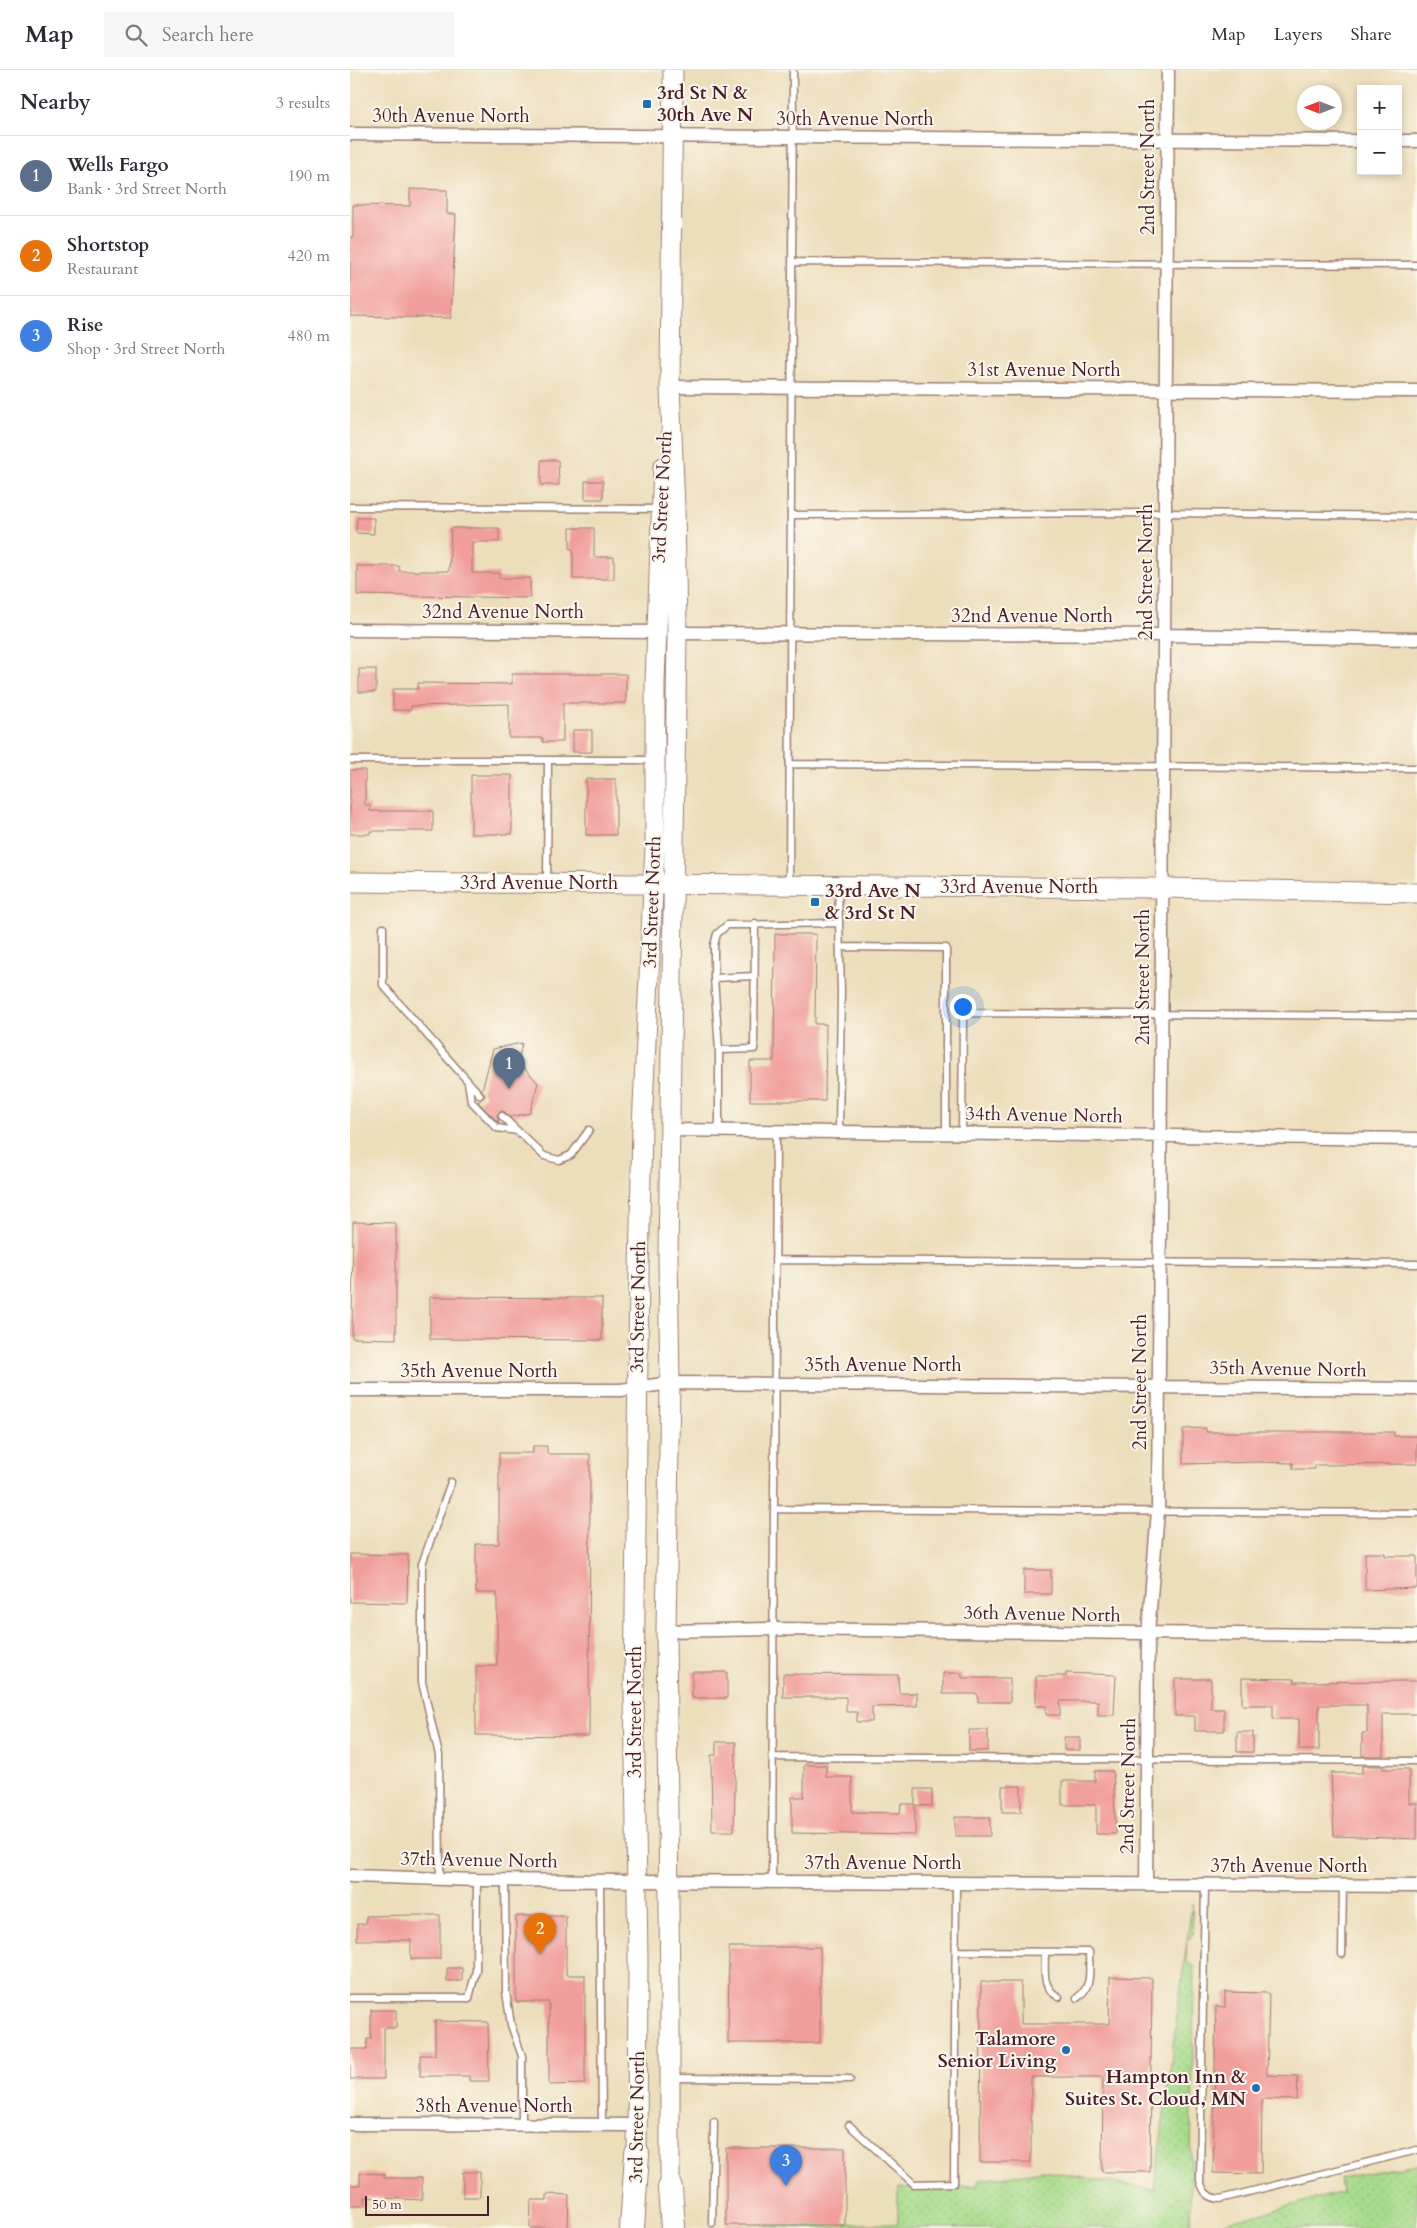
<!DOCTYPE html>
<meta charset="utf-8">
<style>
body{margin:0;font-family:Cardo,serif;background:#f7f7f7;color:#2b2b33}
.controls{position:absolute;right:15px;top:15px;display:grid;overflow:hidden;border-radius:0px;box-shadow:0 2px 8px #0003}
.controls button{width:45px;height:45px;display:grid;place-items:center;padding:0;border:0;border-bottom:1px solid #e1e1e2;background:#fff;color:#2b2b33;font:25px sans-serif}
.compass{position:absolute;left:947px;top:15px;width:45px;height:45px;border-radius:50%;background:#fff;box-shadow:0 2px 8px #0003;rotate:270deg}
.scale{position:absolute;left:15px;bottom:12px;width:124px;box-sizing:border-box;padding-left:5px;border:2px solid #4a1f2b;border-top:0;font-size:14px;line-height:18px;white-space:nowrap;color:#4a1f2b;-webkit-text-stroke:4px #fbf7ec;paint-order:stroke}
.you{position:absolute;left:612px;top:936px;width:18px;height:18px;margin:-12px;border:4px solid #fff;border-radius:50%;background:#1a73e8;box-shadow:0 0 0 8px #1a73e833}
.badge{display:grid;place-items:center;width:32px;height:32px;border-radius:50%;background:#ea580c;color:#fff;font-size:16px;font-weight:700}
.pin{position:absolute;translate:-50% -41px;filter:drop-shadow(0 1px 2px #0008)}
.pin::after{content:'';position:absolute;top:26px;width:18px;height:15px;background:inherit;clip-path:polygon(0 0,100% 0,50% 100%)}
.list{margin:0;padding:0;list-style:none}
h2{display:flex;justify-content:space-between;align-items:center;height:65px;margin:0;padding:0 20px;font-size:21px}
h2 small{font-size:16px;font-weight:400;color:#7c7c81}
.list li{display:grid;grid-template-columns:32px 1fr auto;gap:15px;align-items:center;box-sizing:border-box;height:80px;padding:0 20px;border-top:1px solid #e1e1e2}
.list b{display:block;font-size:19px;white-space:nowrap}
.list p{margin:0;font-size:16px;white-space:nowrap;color:#7c7c81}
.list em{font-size:16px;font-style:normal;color:#7c7c81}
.icon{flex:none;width:28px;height:28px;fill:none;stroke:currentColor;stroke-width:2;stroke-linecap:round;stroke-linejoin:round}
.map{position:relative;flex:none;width:1067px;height:2158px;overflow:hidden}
header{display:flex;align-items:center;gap:30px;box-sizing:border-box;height:70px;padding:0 25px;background:#fff;border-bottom:1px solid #e1e1e2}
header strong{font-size:24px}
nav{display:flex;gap:28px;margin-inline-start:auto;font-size:18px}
.search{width:350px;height:45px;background:#f7f7f7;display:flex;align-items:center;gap:12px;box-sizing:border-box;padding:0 18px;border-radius:0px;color:#7c7c81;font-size:19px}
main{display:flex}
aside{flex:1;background:#fff}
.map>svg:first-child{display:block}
</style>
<header>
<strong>Map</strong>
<div class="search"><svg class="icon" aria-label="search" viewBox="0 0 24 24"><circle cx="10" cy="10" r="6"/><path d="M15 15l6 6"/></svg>Search here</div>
<nav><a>Map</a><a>Layers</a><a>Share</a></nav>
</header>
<main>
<aside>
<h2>Nearby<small>3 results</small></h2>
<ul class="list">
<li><span class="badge" style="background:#5c6f8a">1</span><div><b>Wells Fargo</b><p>Bank · 3rd Street North</p></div><em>190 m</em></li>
<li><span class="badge" style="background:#e8710a">2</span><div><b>Shortstop</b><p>Restaurant</p></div><em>420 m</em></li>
<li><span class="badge" style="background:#3f7fe0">3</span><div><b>Rise</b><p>Shop · 3rd Street North</p></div><em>480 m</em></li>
</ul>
</aside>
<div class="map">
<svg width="1067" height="2158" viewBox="0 0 1067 2158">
<defs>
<pattern id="grass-dots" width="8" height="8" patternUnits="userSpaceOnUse" patternTransform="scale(1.25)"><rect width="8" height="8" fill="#a7db8b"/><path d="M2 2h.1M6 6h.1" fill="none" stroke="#91bc78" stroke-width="1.8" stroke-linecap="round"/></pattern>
</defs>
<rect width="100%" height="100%" fill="#fbf7ec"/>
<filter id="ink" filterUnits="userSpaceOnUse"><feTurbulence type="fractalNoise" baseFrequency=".02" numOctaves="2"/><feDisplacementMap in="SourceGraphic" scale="10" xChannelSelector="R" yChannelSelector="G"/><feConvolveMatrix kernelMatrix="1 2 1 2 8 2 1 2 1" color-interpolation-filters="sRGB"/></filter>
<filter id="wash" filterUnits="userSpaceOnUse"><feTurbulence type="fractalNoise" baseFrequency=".0096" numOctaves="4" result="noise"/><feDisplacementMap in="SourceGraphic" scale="20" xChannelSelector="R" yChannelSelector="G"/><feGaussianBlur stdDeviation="1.12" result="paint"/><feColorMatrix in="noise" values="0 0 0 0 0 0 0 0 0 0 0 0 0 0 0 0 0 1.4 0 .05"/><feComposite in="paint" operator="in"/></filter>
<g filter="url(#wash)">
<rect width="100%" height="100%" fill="#eddebb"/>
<path fill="url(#grass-dots)" stroke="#787d5b" d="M842 1833 843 1864 837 1872 836 1892 844 1896V1902L840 2155 861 2156 992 2122 990 2108 1067 2094V2158H377V2155L548 2154V2118L626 2116 629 2110 694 2101 804 2120Z"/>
<g id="blocks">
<path fill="#f19f9c" d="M60 119 97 120V144H106L101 248 0 246V167H3V135L60 136Z
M191 390H208L209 415H191Z
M235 411H253V429H235Z
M7 448H24V464L6 463Z
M101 458H149V472H122V503H149V508H180V528L7 525V496H49V501H99Z
M220 458H244V487H264V509H223V479H220Z
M9 599H26V622H9Z
M162 604H276V633H213V672H193V668H159V634L61 636V640H43V619H68V613L162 614Z
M223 660H242V682H223Z
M0 700H15V735H20V741H83V761H20V764H0Z
M121 705H162V764H121Z
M236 709H266V765H236Z
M425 864H466L465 954H476L475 1031H400V991H424Z
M172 973 168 992 188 1013 180 1043 160 1047 155 1042 150 1041 147 1045 149 1053 128 1032 135 1026 132 1020 143 979Z
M3 1152 46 1153V1269L2 1268Z
M80 1227 252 1228V1270L80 1269Z
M856 1358V1362H1044V1366H1067V1394L965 1395V1399H943V1393L908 1392 833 1394V1359Z
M183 1376H197V1384H240L239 1666 126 1665V1596H147V1523H126V1474H149V1383H183Z
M1015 1483H1035V1486H1067V1518L1015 1520Z
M0 1484 58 1485 57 1533 0 1532Z
M674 1500H701V1524H674Z
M342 1602H377V1628H342Z
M593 1603H612V1608H660V1632H628V1624H593Z
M716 1603 766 1605 764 1645H748V1631H710V1645H696V1636H686V1606H716Z
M433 1604 548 1605 549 1623H567V1636L522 1637V1652H507V1642H496V1627H433Z
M892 1608 944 1609V1612L1067 1611V1644H1033V1686H1012V1663H1017V1635H969V1680H949V1649H923V1635H892Z
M825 1609H861V1639H874V1661H845V1646H825Z
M619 1660H638V1681H619Z
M887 1662H903V1682H887Z
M714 1667H730V1680H714Z
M366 1672H386L384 1761H362L361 1685H366Z
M454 1695H476V1707H502V1742L550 1743 551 1734H565V1719H582V1736L565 1735V1765L442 1763V1727H454Z
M1012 1696H1033V1699H1059V1733H1067V1769L984 1766 981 1703H1012Z
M745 1701H763L766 1764H746V1735H712V1711H745Z
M652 1716H671V1742H652Z
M605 1747H640V1766H605Z
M62 1845H90V1889H61V1870H7V1854H16V1846Z
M166 1846H216V1905H235V2014L199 2015V1932H166Z
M379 1877H470V1973H378Z
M97 1898H112V1911H97Z
M760 1907 802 1908 800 2102H752L753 2007H681V2092H630L631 1912H671V1954H759Z
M875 1922 919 1923 917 2005 948 2006 947 2030 912 2029 911 2104 863 2103 866 1936 875 1937Z
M21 1940H46V1958H34V2009H0V1979H17V1969H21Z
M85 1951 138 1952 139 2011H119V2006H70V1985H85Z
M376 2078H495V2155H376Z
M113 2102H130V2127H113Z
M10 2103 34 2104V2108H72V2130L15 2127V2136H0V2115H10Z
M197 2124 219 2125 218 2158H180L181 2130H197Z"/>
</g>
</g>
<g filter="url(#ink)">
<use href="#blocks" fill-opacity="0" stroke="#9c7e73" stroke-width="1"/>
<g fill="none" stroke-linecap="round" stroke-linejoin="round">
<g stroke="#9c7e73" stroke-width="9">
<path id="lane" d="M444 192 1067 195
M0 437 309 439
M442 445 815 443 1067 446
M0 690H302
M440 694 1067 698
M197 812 198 690
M439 814 443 0
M488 817 491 922 489 1061
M33 858V915L130 1025
M490 877 596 878V1063
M364 908 404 906
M369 980 404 979 405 853
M118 1012 121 1031 147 1058 167 1061
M152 1046 194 1086 209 1090 221 1085 239 1060
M369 1060V980L364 908V875L367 864 377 855 489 853
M612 1063 613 943 1067 946
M425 1190 1067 1194
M424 1439 1067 1443
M422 1687 1067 1691
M90 1809 89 1685 72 1612V1494L101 1412
M155 1810 156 1922 161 1955 172 1986V2055
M250 1810 252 2055
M422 1812 426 1061
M855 1814 850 2110C853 2122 857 2127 870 2129L1067 2080
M606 1881 739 1882C739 1900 743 1917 727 1928
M695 1882C695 1900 691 1918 709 1927
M992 1884 993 1815
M0 1928H119L126 1901 127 1810
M321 2008 500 2009
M499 2055 564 2114 604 2113 606 1813
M362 2153 364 2052"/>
</g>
<g stroke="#9c7e73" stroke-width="15">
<path id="street" d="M0 64 1011 71
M1048 71H1067
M320 317 1067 321
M0 560 306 562
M327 563 814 565 1067 569
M320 1060 1067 1069
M0 1320H271L320 1313 1067 1319
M316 1561 423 1559 1067 1566
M0 1806 127 1810 1067 1816
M796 1814 798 1564 808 1441 818 0
M0 2054 288 2055"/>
</g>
<g stroke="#9c7e73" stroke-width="21">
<path id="secondary" d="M0 812 812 818 1067 823
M287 2097 288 1889 284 1623 289 1203 292 1057 305 776V613L313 397
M320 2132V1925L316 1561 320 1313 318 1187 327 563 325 438 320 317 323 0"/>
</g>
<g stroke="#9c7e73" stroke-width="26">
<path id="highway" d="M320 2118 323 2158
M282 2158 287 2084"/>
</g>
<use href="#lane" stroke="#fff" stroke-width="6"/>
<use href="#street" stroke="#fff" stroke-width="12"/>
<use href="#secondary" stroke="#fff" stroke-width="19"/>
<use href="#highway" stroke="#fff" stroke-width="24"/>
</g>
</g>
<g fill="#1f6fb2" stroke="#fbf7ec" stroke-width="2">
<rect x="292" y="29" width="10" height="10" rx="2.5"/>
<rect x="460" y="827" width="10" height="10" rx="2.5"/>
<circle cx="716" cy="1980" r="5"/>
<circle cx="906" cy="2018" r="5"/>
</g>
<g text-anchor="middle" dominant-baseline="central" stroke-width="4" stroke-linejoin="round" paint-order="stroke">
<g font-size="19" font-weight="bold" fill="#4a1f2b" stroke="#fbf7ec" text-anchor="start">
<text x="307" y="23">3rd St N &amp;<tspan x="307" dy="22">30th Ave N</tspan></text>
<text x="475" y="821">33rd Ave N<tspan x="475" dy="22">&amp; 3rd St N</tspan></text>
<text x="706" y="1969" text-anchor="end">Talamore<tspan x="706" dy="22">Senior Living</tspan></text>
<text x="896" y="2007" text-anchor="end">Hampton Inn &amp;<tspan x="896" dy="22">Suites St. Cloud, MN</tspan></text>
</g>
<g font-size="19" fill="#4a1f2b" stroke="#fbf7ec">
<text x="101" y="46">30th Avenue North</text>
<text x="505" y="49">30th Avenue North</text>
<text transform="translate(798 97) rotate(-90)">2nd Street North</text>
<text x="694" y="300">31st Avenue North</text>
<text transform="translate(312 427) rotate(-87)">3rd Street North</text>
<text transform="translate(796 502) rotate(-90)">2nd Street North</text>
<text x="153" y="542">32nd Avenue North</text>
<text x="682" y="546">32nd Avenue North</text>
<text x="189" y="813">33rd Avenue North</text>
<text x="669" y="817">33rd Avenue North</text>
<text transform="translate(302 832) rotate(-88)">3rd Street North</text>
<text transform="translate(793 907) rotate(-90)">2nd Street North</text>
<text transform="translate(694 1045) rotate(1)">34th Avenue North</text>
<text transform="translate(288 1237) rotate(-89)">3rd Street North</text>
<text x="533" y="1295">35th Avenue North</text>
<text transform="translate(938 1299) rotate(1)">35th Avenue North</text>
<text x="129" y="1301">35th Avenue North</text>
<text transform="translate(790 1312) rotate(-90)">2nd Street North</text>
<text transform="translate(692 1544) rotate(1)">36th Avenue North</text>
<text transform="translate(285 1642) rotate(-90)">3rd Street North</text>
<text transform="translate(778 1716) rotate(-89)">2nd Street North</text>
<text transform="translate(129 1790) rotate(1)">37th Avenue North</text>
<text x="533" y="1793">37th Avenue North</text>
<text x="939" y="1796">37th Avenue North</text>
<text x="144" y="2036">38th Avenue North</text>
<text transform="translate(287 2047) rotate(-89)">3rd Street North</text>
</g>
</g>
</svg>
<div class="controls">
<button>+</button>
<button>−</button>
</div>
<svg class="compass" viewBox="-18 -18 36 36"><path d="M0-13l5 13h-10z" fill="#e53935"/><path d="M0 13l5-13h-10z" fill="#7c7c81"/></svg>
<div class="scale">50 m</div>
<div class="you"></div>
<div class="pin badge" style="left:159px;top:1019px;background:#5c6f8a">1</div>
<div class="pin badge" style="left:190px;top:1884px;background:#e8710a">2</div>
<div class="pin badge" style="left:436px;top:2116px;background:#3f7fe0">3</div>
</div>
</main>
